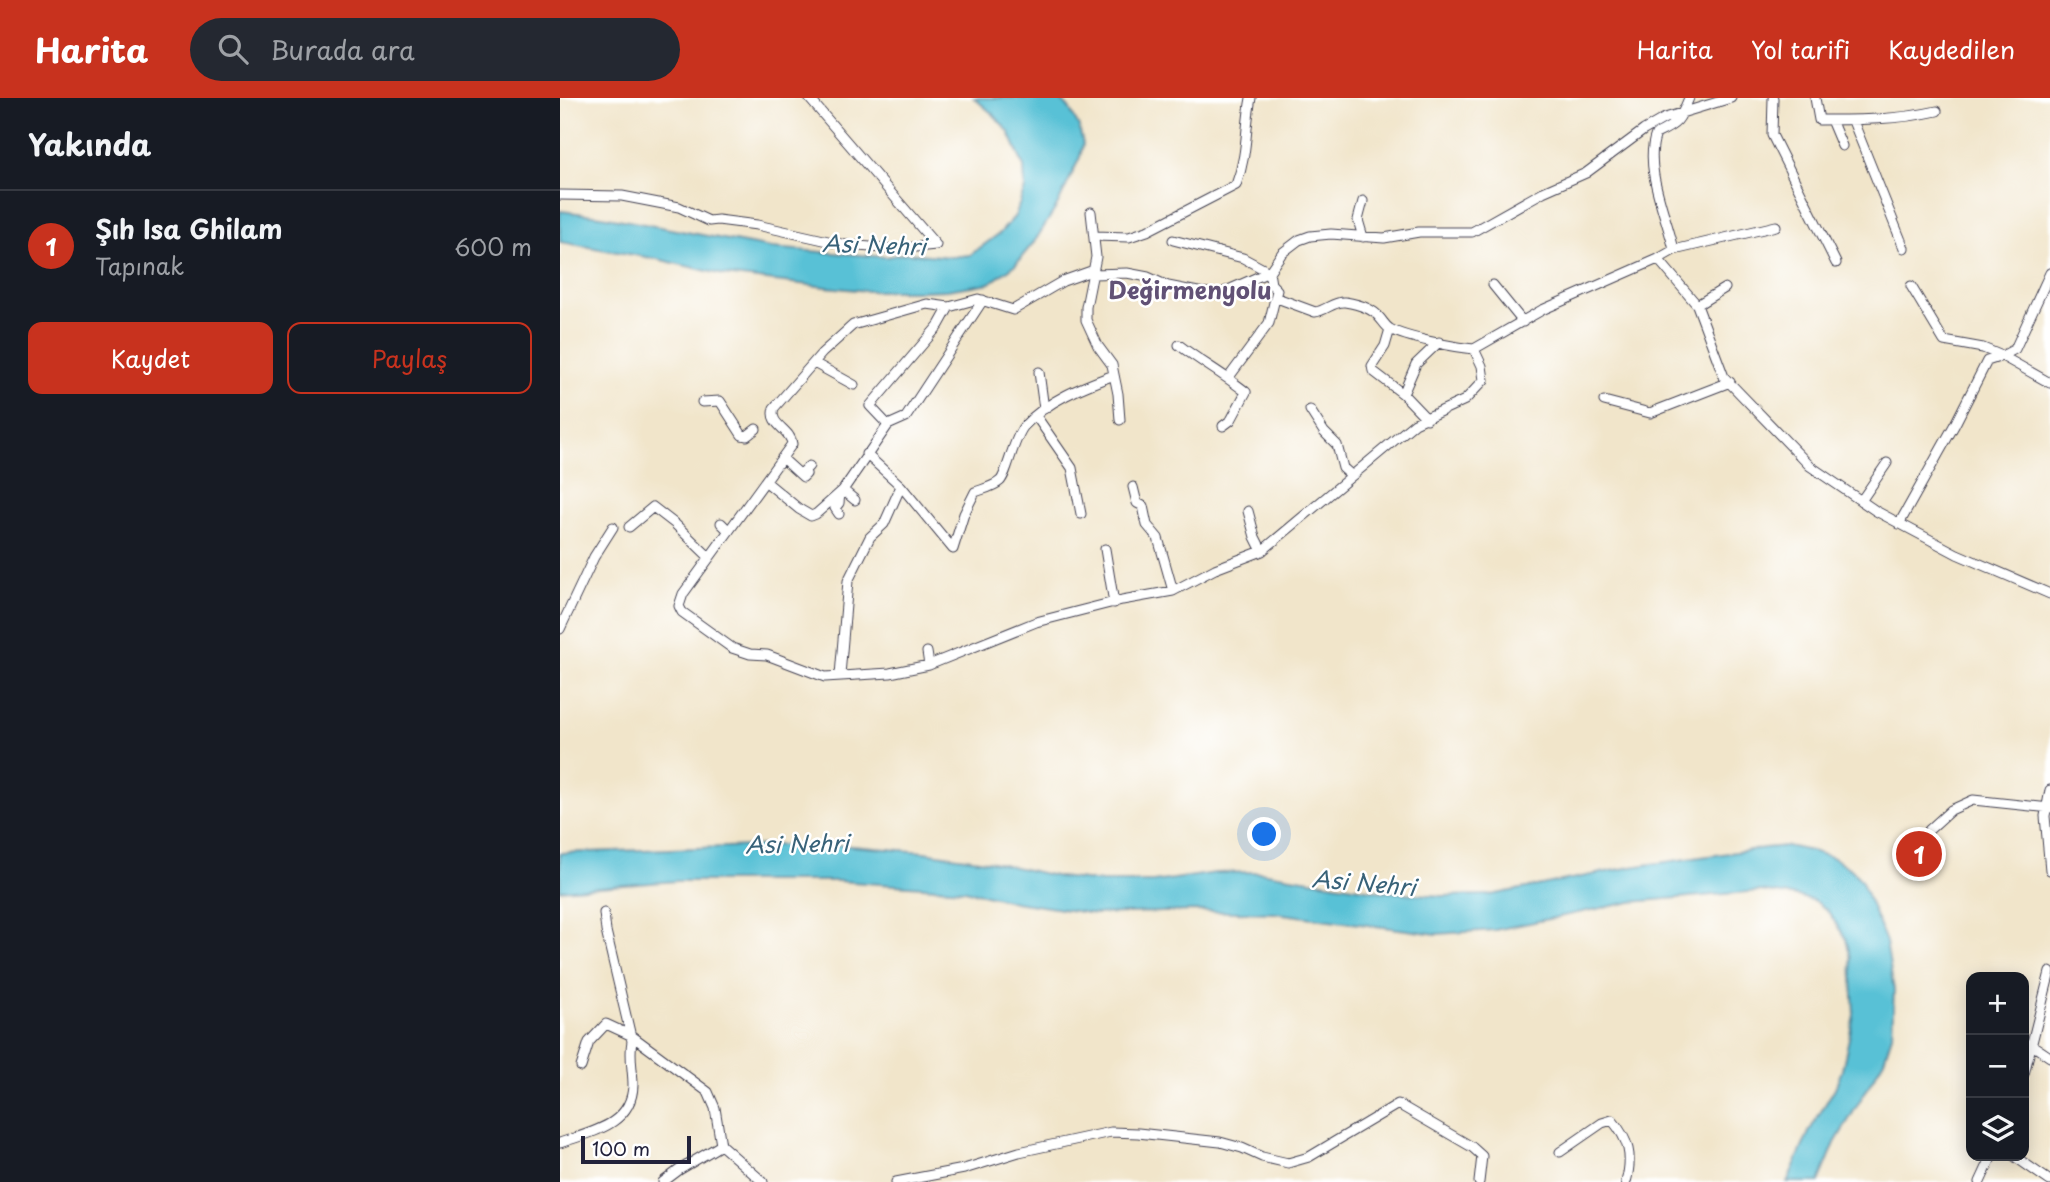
<!DOCTYPE html>
<html lang="tr">
<meta charset="utf-8">
<style>
body{margin:0;font-family:"Playpen Sans",sans-serif;background:#242831;color:#f1f3f6}
.controls{position:absolute;right:21px;bottom:21px;display:grid;overflow:hidden;border-radius:14px;box-shadow:0 4px 18px #0003}
.controls button{width:63px;height:63px;display:grid;place-items:center;padding:0;border:0;border-bottom:2px solid #363941;background:#171b24;color:#f1f3f6;font:35px sans-serif}
.scale{position:absolute;left:21px;bottom:18px;width:110px;box-sizing:border-box;padding-left:7px;border:4px solid #22223b;border-top:0;font-size:19px;line-height:24px;white-space:nowrap;color:#22223b;-webkit-text-stroke:5px #fff;paint-order:stroke}
.you{position:absolute;left:705px;top:737px;width:24px;height:24px;margin:-18px;border:5px solid #fff;border-radius:50%;background:#1a73e8;box-shadow:0 0 0 10px #1a73e833}
.badge{display:grid;place-items:center;width:46px;height:46px;border-radius:50%;background:#c8321e;color:#fff;font-size:23px;font-weight:700}
.pin{position:absolute;translate:-50% -50%;border:4px solid #fff;box-shadow:0 2px 7px #0006}
.list{margin:0;padding:0;list-style:none}
h2{display:flex;justify-content:space-between;align-items:center;height:91px;margin:0;padding:0 28px;font-size:30px}
h2 small{font-size:23px;font-weight:400;color:#9ea1a6}
.list li{display:grid;grid-template-columns:46px 1fr auto;gap:21px;align-items:center;box-sizing:border-box;height:112px;padding:0 28px;border-top:2px solid #363941}
.list b{display:block;font-size:26px;white-space:nowrap}
.list p{margin:0;font-size:23px;white-space:nowrap;color:#9ea1a6}
.list em{font-size:23px;font-style:normal;color:#9ea1a6}
.actions{display:flex;gap:14px;padding:21px 28px}
.actions a{flex:1;padding:16px 0;border:2px solid #c8321e;border-radius:14px;text-align:center;font-size:24px;color:#c8321e}
.actions .main{background:#c8321e;color:#fff}
.icon{flex:none;width:38px;height:38px;fill:none;stroke:currentColor;stroke-width:2;stroke-linecap:round;stroke-linejoin:round}
.map{position:relative;flex:none;width:1490px;height:1084px;overflow:hidden}
header{display:flex;align-items:center;gap:42px;box-sizing:border-box;height:98px;padding:0 35px;background:#c8321e;color:#fff}
header strong{font-size:33px}
nav{display:flex;gap:38px;margin-inline-start:auto;font-size:24px}
.search{width:490px;height:63px;background:#242831;display:flex;align-items:center;gap:18px;box-sizing:border-box;padding:0 24px;border-radius:38px;color:#9ea1a6;font-size:26px}
main{display:flex}
aside{flex:1;background:#171b24}
.map>svg:first-child{display:block}
</style>
<header>
<strong>Harita</strong>
<div class="search"><svg class="icon" aria-label="search" viewBox="0 0 24 24"><circle cx="10" cy="10" r="6"/><path d="M15 15l6 6"/></svg>Burada ara</div>
<nav><a>Harita</a><a>Yol tarifi</a><a>Kaydedilen</a></nav>
</header>
<main>
<aside>
<h2>Yakında<small></small></h2>
<ul class="list">
<li><span class="badge">1</span><div><b>Şıh Isa Ghilam</b><p>Tapınak</p></div><em>600 m</em></li>
</ul>
<div class="actions"><a class="main">Kaydet</a><a>Paylaş</a></div>
</aside>
<div class="map">
<svg width="1490" height="1084" viewBox="0 0 1490 1084">
<rect width="100%" height="100%" fill="#fff"/>
<filter id="ink" filterUnits="userSpaceOnUse"><feTurbulence type="fractalNoise" baseFrequency=".0143" numOctaves="2"/><feDisplacementMap in="SourceGraphic" scale="14" xChannelSelector="R" yChannelSelector="G"/><feConvolveMatrix kernelMatrix="1 2 1 2 8 2 1 2 1" color-interpolation-filters="sRGB"/></filter>
<filter id="wash" filterUnits="userSpaceOnUse"><feTurbulence type="fractalNoise" baseFrequency=".00686" numOctaves="4" result="noise"/><feDisplacementMap in="SourceGraphic" scale="28" xChannelSelector="R" yChannelSelector="G"/><feGaussianBlur stdDeviation="1.57" result="paint"/><feColorMatrix in="noise" values="0 0 0 0 0 0 0 0 0 0 0 0 0 0 0 0 0 1.4 0 .05"/><feComposite in="paint" operator="in"/></filter>
<g filter="url(#wash)">
<rect width="100%" height="100%" fill="#f1e5ca"/>
<path fill="#59c1d6" stroke="#3e7288" stroke-width="2" d="M414 0H499L509 10 519 29 523 46 520 59 497 108 475 143 455 167 430 185 387 192 359 193H308L266 189 164 177 97 161 0 144V113L42 118 211 150 326 159 346 155 391 159 410 157 440 135 455 118 465 90 464 69 449 34 434 17Z
M221 747H279L364 754 433 764 499 779 542 784H593L656 775 700 774 819 793 881 798 931 797 1071 769 1204 750 1227 748 1251 753 1274 760 1292 772 1301 782 1326 844 1334 892 1332 937 1324 962 1275 1045 1259 1084H1227L1250 1032 1275 990 1282 972 1294 917 1291 860 1286 841 1267 812 1255 803 1237 798 1200 793 1071 804 935 832 877 836 715 815 636 813 535 816 455 804 405 792 278 783H117L0 792V755Z"/>
</g>
<g filter="url(#ink)">
<g fill="none" stroke-linecap="round" stroke-linejoin="round">
<g stroke="#413f50" stroke-width="11">
<path id="minor" d="M1213 0 1212 37 1276 165
M1255 0 1259 22C1298 22 1338 22 1377 13
M1271 22 1282 48
M1293 23 1344 150
M0 97 62 98 119 109 149 123 158 122 197 127 286 147 335 151 376 147 249 0
M531 114 536 159 526 209V222L538 248 552 267 558 296 560 322
M534 138 569 139 587 133 676 87C688 55 685 31 691 0
M803 139 798 122 803 103
M613 142 683 160 709 174 711 186 717 192 709 225 669 279
M1114 152 1216 128
M1098 161 1137 207 1164 279 1250 368 1316 413 1397 456 1490 496
M534 172 503 183 453 212 418 201 389 209 367 206 293 227 262 255 214 310C208 327 231 331 232 346L123 496 119 508 122 514 172 550 190 556 207 557 265 579 330 575 369 567 476 524 562 502 613 493 655 471 702 453 855 325 905 302 924 282 922 268 914 251
M533 176 567 175 588 179 608 188 638 194 659 196 709 174 722 155 739 142 750 138 771 136 824 140 859 134H912L983 94 1026 75 1084 32 1105 20 1171 0
M933 187 963 224
M717 200 755 214C766 213 773 203 785 204 797 206 812 210 819 219 823 223 825 228 830 231 847 240 894 249 914 251L982 212 1098 161 1114 152C1107 119 1083 69 1096 36 1118 26 1120 22 1129 0
M1137 207 1165 190
M830 231 825 248 812 268 813 273 843 296 856 266 879 244
M619 247C641 264 665 277 686 294L671 322 663 328
M1442 258 1455 251 1490 175
M1442 258 1490 285
M254 265 294 287
M479 274 484 311
M843 296 867 321
M1044 303 1090 315 1170 284
M142 304 160 303 182 337 187 338 196 331
M750 312 764 334 777 347 783 370 791 377
M476 318 512 370 521 416
M328 327 310 308 379 227 389 209
M222 360 243 379 246 376 244 373 249 368
M205 383 239 411 251 418 256 416 283 392 328 327 346 319 423 202
M341 388 393 451 404 416 415 394C423 391 433 389 440 383 447 377 453 341 464 328 488 302 522 289 554 277
M573 389 577 405 583 408 587 427 598 440 613 493
M283 392 295 402
M1301 403 1327 365
M688 413 695 439 702 453
M279 416 275 410 279 405 280 395
M161 425 169 433
M1339 426 1395 326 1427 263 1442 258 1423 250 1384 243 1351 188
M69 429 93 409 115 426 149 459
M545 451 554 505
M0 531 34 459 53 429
M367 554 369 567
M280 577 288 483 310 439 324 426 341 388 306 356
M1490 692 1485 718 1490 772
M1369 732 1391 712 1413 702 1490 710
M1472 947 1490 959
M21 969 29 944 46 926 72 938 148 994 155 1010 161 1047 203 1084
M1464 976 1490 874
M0 1045C31 1034 72 1027 73 987 73 972 69 958 72 943L46 833 44 815
M1000 1054 1042 1025 1052 1022C1069 1042 1073 1058 1066 1084
M1454 1058 1490 1083
M103 1084 119 1072 161 1047
M336 1084 404 1071 459 1054 551 1034 578 1035 660 1044 682 1050 702 1059 728 1065 749 1059 838 1006 912 1049 922 1058 919 1084
M1420 1084 1432 1058"/>
</g>
<use href="#minor" stroke="#fff" stroke-width="9"/>
</g>
</g>
<g text-anchor="middle" dominant-baseline="central" stroke-width="5" stroke-linejoin="round" paint-order="stroke">
<g font-size="23" font-style="italic" fill="#386279" stroke="#fff">
<text transform="translate(314 146) rotate(2)">Asi Nehri</text>
<text transform="translate(237 745) rotate(-1)">Asi Nehri</text>
<text transform="translate(804 784) rotate(5)">Asi Nehri</text>
</g>
<g font-size="24" font-weight="bold" fill="#615175" stroke="#fff">
<text x="630" y="191">Değirmenyolu</text>
</g>
</g>
</svg>
<div class="controls">
<button>+</button>
<button>−</button>
<button><svg class="icon" aria-label="layers" viewBox="0 0 24 24"><path d="M12 4l9 5-9 5-9-5zM3 14l9 5 9-5"/></svg></button>
</div>
<div class="scale">100 m</div>
<div class="you"></div>
<div class="pin badge" style="left:1359px;top:756px">1</div>
</div>
</main>
